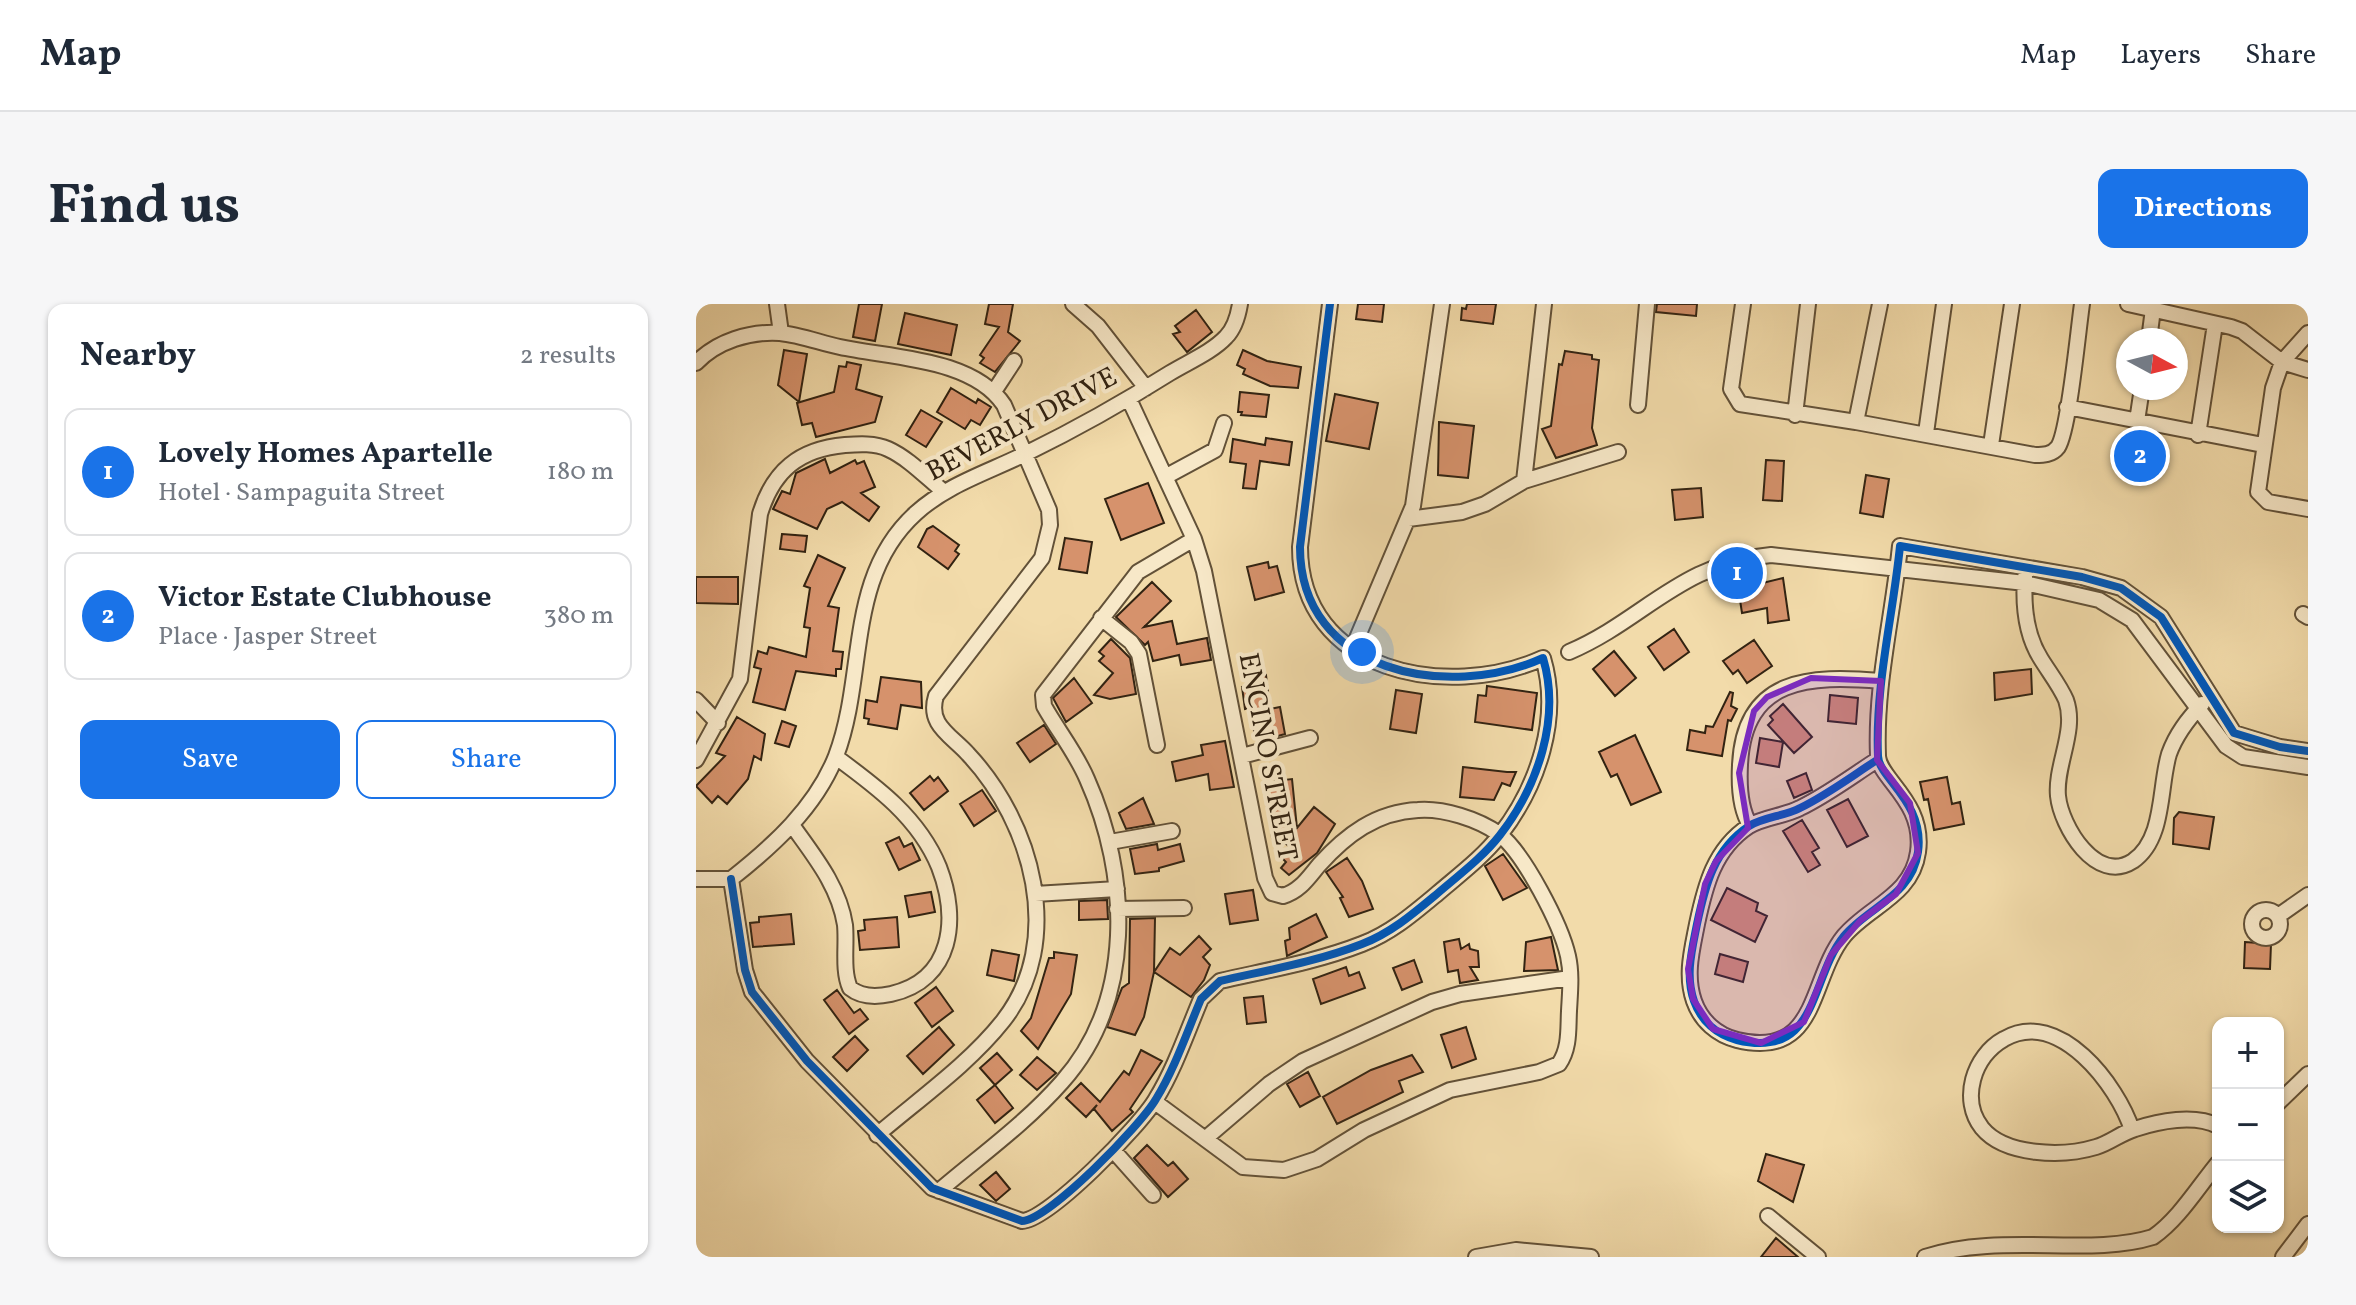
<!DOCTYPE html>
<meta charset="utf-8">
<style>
body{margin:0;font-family:Vollkorn,serif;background:#f6f6f7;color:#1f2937}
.controls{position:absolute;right:24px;bottom:24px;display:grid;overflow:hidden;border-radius:16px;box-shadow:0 2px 6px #0004}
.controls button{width:72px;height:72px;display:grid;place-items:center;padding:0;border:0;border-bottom:2px solid #e0e1e3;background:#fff;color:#1f2937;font:40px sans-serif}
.compass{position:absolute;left:1420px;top:24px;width:72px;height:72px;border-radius:50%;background:#fff;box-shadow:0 2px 6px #0004;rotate:97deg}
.you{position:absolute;left:666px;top:348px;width:28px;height:28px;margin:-20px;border:6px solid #fff;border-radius:50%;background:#1a73e8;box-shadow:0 0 0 12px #1a73e833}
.badge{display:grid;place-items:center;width:52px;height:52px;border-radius:50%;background:#1a73e8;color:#fff;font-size:26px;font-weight:700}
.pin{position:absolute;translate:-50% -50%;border:4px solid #fff;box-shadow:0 2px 8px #0006}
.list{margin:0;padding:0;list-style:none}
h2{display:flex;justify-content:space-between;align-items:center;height:104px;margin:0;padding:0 32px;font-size:34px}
h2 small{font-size:26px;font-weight:400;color:#747a83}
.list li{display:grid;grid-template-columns:52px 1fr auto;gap:24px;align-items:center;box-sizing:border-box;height:128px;margin:0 16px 16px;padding:0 16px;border:2px solid #e0e1e3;border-radius:16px}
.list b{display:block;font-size:30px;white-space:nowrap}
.list p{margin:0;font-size:26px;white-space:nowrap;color:#747a83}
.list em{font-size:26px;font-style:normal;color:#747a83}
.actions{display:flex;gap:16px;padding:24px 32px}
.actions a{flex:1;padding:18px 0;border:2px solid #1a73e8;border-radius:16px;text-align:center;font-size:28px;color:#1a73e8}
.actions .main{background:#1a73e8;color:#fff}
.icon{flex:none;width:44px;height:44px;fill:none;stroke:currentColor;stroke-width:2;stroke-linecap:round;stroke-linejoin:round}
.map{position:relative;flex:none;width:1612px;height:953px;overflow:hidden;border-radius:16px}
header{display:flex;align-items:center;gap:48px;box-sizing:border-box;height:112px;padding:0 40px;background:#fff;border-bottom:2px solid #e0e1e3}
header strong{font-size:38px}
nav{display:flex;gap:44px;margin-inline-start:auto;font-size:28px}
.intro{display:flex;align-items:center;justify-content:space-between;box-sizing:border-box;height:192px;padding:0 48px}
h1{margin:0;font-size:56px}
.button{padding:20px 36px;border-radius:16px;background:#1a73e8;color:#fff;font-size:28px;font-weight:700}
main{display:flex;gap:48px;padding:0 48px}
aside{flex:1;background:#fff;border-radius:16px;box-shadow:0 2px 6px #0004}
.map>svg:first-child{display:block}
</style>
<header>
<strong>Map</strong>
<nav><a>Map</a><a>Layers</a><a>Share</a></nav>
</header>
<div class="intro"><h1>Find us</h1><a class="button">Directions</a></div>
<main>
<aside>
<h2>Nearby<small>2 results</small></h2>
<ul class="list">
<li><span class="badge">1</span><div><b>Lovely Homes Apartelle</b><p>Hotel · Sampaguita Street</p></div><em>180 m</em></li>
<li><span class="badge">2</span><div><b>Victor Estate Clubhouse</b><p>Place · Jasper Street</p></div><em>380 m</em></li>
</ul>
<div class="actions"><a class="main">Save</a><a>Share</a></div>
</aside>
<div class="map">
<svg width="1612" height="953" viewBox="0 0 1612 953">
<rect width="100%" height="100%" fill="#f2dbaa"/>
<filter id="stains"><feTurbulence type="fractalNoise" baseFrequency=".0025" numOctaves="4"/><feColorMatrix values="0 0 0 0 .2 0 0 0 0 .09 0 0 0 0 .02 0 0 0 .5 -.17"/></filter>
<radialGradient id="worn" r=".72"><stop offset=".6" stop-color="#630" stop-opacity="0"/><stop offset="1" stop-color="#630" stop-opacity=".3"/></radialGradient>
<path fill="#d6926c" stroke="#322312" stroke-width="2" d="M163 0H186L179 37 157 33Z
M293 0H317L312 28 324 37 299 68 284 59 288 54 284 51 303 23 289 20Z
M662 0H688L686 18 660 15Z
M771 0H800L797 20 765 16 766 4 770 5Z
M961 0H1001L1000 12 960 8Z
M500 6 516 28 491 48 477 30 484 28 479 22Z
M209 9 261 21 255 51 202 40Z
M88 46 111 50 103 98 82 81Z
M547 46 571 57 605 63 602 84 574 82 547 70 549 65 541 61Z
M869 47 896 51V55L903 56 896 124 901 141 860 154 846 125 855 122 863 60 866 61Z
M151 58 165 61 160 85 186 93 179 118 120 133 116 119 106 121 101 99 138 88 143 62 150 63Z
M255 84 280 99 282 95 295 103 284 121 275 116 269 125 241 108Z
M544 88 573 91 570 113 545 111 546 108H542Z
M639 90 682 99 673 145 630 137Z
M225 106 246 118 230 143 210 131Z
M743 118 778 122 772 174 742 171Z
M1430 132 1464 140 1457 173 1423 165Z
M570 134 596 138 593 161 564 157 560 185 547 184 550 160 534 158 537 135 569 141Z
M129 155 134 169 159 156 161 160 168 157 179 183 165 189 183 203 173 217 146 198 131 205 121 225 77 205 86 187 94 190 100 169Z
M1070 156 1088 157 1086 197 1067 196Z
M1170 171 1193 175 1187 213 1164 209Z
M452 179 468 219 425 236 409 195Z
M1005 184 1007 213 979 216 976 186Z
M237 222 263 241 259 247 263 250 252 265 222 243 231 225Z
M86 230 111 232 109 248 84 245Z
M369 234 396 238 391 269 363 265Z
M122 251 149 264 132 302 143 304 137 347 147 348 145 365H140V372L100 367 89 406 57 398 65 365 58 363 62 347 71 350 73 343 110 353 114 324 108 323 114 284 108 282Z
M572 258 573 264 581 262 588 288 559 296 551 263Z
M0 273H42V300L0 299Z
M1087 274 1093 316 1072 319 1071 304 1046 309 1044 296 1052 295 1050 283Z
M456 278 475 297 448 323 476 317 481 340 511 334 515 356 485 361 483 351 457 357 452 338 449 341 420 313Z
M978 325 993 348 968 366 952 343Z
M415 335 434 354 440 390 414 395 398 391 417 369 403 357 408 352 403 348Z
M1058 336 1076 362 1051 379 1042 366 1037 370 1027 357Z
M918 347 940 374 919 392 897 365Z
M1335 365 1336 390 1299 396 1298 369Z
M570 371 574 405 584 403 589 430 568 436 566 426 558 427 554 404 549 405 546 383 556 382 555 373Z
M185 373 225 378 226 404 205 401 201 425 172 420 173 415 168 414 170 396 181 398Z
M378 374 396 399 370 418 357 394Z
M791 382 841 389 836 426 779 418 782 391 790 392Z
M700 386 726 390 720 429 694 425Z
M1034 388 1037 389 1035 402 1041 405 1035 417 1032 416 1026 452 991 446 994 426 1009 429 1010 422 1017 423Z
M1134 391 1162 394 1160 420 1132 417Z
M1087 400 1116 433 1098 449 1072 421 1077 416 1074 412Z
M41 413 69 430 65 456 58 452 52 475 31 500 22 492 16 499 0 482 29 452 20 449Z
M86 417 100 422 93 443 79 439Z
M348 421 360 440 334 458 321 439Z
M939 431 965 488 935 501 921 470 915 473 903 448Z
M1064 434 1087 438 1083 463 1060 459Z
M529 437 538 483 514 486 512 470 480 477 476 458 507 451 505 441Z
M767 463 811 468H820L814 482 806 479 798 496 764 493Z
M1110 469 1116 486 1098 494 1091 477Z
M234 472 238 477 242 473 252 487 228 506 214 489Z
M1251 473 1256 500 1264 498 1268 520 1238 526 1232 495 1228 496 1224 478Z
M596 475 601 524 618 503 639 520 621 549 593 571 585 564 590 558 586 554 594 543 581 533 576 534 571 484 580 483 579 477Z
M286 486 300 507 278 522 264 500Z
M447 494 458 520 430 525 423 509Z
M1152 495 1172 532 1151 543 1131 506Z
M1483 508 1518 513 1513 545 1477 540 1478 514Z
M1106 516 1123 544 1116 548 1124 561 1112 568 1087 527Z
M203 533 208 543 216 539 224 556 203 566 190 539Z
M461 540 462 546 484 540 488 557 463 564V567L439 570 434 545Z
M807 550 831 584 807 596 789 562Z
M651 554 666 577 677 605 653 613 644 594 647 593 630 568Z
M1031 584 1062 599 1060 607 1071 612 1059 638 1015 616Z
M557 586 562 616 534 620 529 590Z
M235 588 239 608 213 613 209 592Z
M411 596 412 615 383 616V597Z
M95 610 98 640 57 643 54 619 63 618V613Z
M620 610 631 633 591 652 589 637 594 635 593 624Z
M201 613 203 643 164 646 162 627 169 626 168 616Z
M459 614 458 668 474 644 484 651 503 632 515 645 507 653 514 661 508 676 495 693 458 668 448 713 439 731 411 723 426 684 433 679 434 615Z
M855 633 862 666 828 667 830 638Z
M763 635 765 645 773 640 774 645 782 647 783 663H774L782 676 764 679 762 666 752 668 748 638Z
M1549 638 1575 640 1574 665 1548 664Z
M296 646 323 651 318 677 291 671Z
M358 648 381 651 375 690 342 745 325 727 335 714 353 654H358Z
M1024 650 1052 658 1047 678 1019 670Z
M718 656 726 678 706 686 697 664Z
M650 663 653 672 663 668 669 684 625 700 617 675Z
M240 683 257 707 236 723 219 699Z
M141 686 158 709 164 705 172 715 153 730 128 696Z
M567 692 570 718 551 720 548 694Z
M243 723 258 741 227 770 211 752Z
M770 723 780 755 756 764 745 731Z
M159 732 172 746 151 767 137 753Z
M445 746 466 757 434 805 437 808 416 827 398 805 401 801 390 813 370 794 385 779 404 798 428 767 433 771Z
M301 749 316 766 299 781 284 764Z
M716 751 727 768 703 777 707 788 641 820 627 793 675 766Z
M341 753 360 769 341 786 324 771Z
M612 768 624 792 604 803 591 780Z
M299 781 317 804 299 819 281 796Z
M451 841 472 862 477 858 492 875 472 893 438 854Z
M1070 850 1108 861 1097 898 1062 877Z
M300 868 314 885 300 897 284 881Z
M1080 934 1102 953H1065Z"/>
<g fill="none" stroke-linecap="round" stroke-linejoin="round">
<g stroke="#625138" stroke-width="18">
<path id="minor" d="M81 0 85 29
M377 0 402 22 450 84
M1047 0 1035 85 1044 100 1160 118 1184 0
M1432 0 1535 23 1546 27 1586 58 1612 66
M1612 29 1586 58 1577 84 1562 188 1572 198 1612 205
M1453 36 1457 5
M0 59C21 37 54 27 84 29 104 31 125 39 144 43 195 54 277 54 308 101L353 206 354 221 346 254 240 392C231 421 255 431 272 450 336 518 370 637 307 717 273 760 223 795 181 831
M299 86 318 57
M433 95 498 235 508 267 569 574 576 589 587 592C604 587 612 574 623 561 650 531 680 508 722 506 747 504 782 515 803 530 828 549 865 621 872 652 876 670 874 688 873 707 872 725 874 744 863 760L843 768 754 786 668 826 621 855 588 866 547 863 459 798
M942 101 951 0
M1371 103 1567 141
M1099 111 1112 0
M1441 117 1446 84
M1160 118 1339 151C1347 151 1356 151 1362 143 1373 126 1382 27 1386 0
M1230 129 1248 0
M1502 131 1519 20
M1295 141 1316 0
M469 173 519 146 528 119
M828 177 848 0
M712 215 766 208 789 200 828 177 922 148
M1329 273C1327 301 1329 330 1345 355 1353 368 1364 382 1370 396 1381 427 1359 461 1362 492 1365 522 1400 581 1437 557 1469 535 1463 483 1473 450 1480 430 1492 415 1506 400
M1607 310 1612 313
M405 314 435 338 443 350 461 441
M656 346 717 202 746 0
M873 348C948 316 984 259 1075 251L1329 279 1403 296 1436 316 1530 442 1547 453 1612 463
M0 396 22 419
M546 452 614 434
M0 456 44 375 64 210C77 167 103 145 149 141 163 140 179 139 192 145 212 154 230 173 247 187
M1181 456C1156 472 1131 491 1104 504 1089 512 1068 513 1053 522 1018 545 1009 582 1001 620 996 646 989 671 998 697 1005 717 1021 731 1041 736 1123 756 1113 675 1148 632 1173 602 1216 592 1222 548 1229 498 1183 475 1182 452 1179 381 1197 312 1204 242L1386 273 1425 284 1465 313 1538 429 1584 443 1612 447
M96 521C118 552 143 582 149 621 151 641 146 666 154 684 165 693 181 693 195 690 257 676 263 615 243 563 223 514 181 483 140 453
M1054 521C1044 505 1043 480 1044 461 1048 373 1114 371 1185 377
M414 538 476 527
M0 575H35C77 542 120 503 140 452 171 370 149 273 220 209 252 180 293 168 331 149 380 125 428 98 474 69 492 58 516 48 530 33 539 24 542 12 544 0
M35 575 49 666 56 688 111 757 236 884 326 917C353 916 445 821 460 795 479 764 491 728 505 695L524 677C572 666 620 658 666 640 695 629 718 609 742 589 763 571 787 553 804 531 842 482 865 414 847 354 752 397 604 369 604 243L634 0
M339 590 421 585
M421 605 488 604
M1556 620a14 14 0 1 1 28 0a14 14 0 1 1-28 0Z
M1582 612 1612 591
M1582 799 1612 770
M1436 826C1422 782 1363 703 1308 735 1277 752 1264 796 1286 824 1309 852 1367 853 1400 843 1414 839 1425 829 1439 825 1463 817 1498 810 1522 822
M510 834 573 780 607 757 736 698 764 690 874 674
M417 846 457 891
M243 887C284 852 330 819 366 778 439 696 434 571 391 475 380 449 362 427 348 402L347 391 442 268 498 235
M1072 912 1122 953
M780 953 820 946 895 953
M1229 953C1304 928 1393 953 1457 933 1483 915 1502 883 1522 859
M1587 953 1612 920"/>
</g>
<use href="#minor" stroke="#f7e8c8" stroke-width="14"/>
<g stroke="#f7e8c8" stroke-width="13">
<path id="cycleway" d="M1181 456C1156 472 1131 491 1104 504 1089 512 1068 513 1053 522 1018 545 1009 582 1001 620 996 646 989 671 998 697 1005 717 1021 731 1041 736 1123 756 1113 675 1148 632 1173 602 1216 592 1222 548 1229 498 1183 475 1182 452 1179 381 1197 312 1204 242L1386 273 1425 284 1465 313 1538 429 1584 443 1612 447
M35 575 49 666 56 688 111 757 236 884 326 917C353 916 445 821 460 795 479 764 491 728 505 695L524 677C572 666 620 658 666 640 695 629 718 609 742 589 763 571 787 553 804 531 842 482 865 414 847 354 752 397 604 369 604 243L634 0"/>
</g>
<use href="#cycleway" stroke="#0057b8" stroke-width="8"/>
</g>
<path fill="#7b2cbf" fill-opacity="0.2" stroke="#7b2cbf" stroke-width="6" stroke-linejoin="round" d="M1115 374 1185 377 1181 456 1214 499 1222 549 1200 590 1164 617 1135 651 1108 718 1065 739 1017 725 997 695 992 665 1009 580 1020 557 1052 524 1043 469 1058 407 1071 393Z"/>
<g text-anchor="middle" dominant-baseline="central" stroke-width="8" stroke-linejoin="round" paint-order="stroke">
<g font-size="28" fill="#322312" stroke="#f7e8c8">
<text transform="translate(326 121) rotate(-28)">BEVERLY DRIVE</text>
<text transform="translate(571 453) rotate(79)">ENCINO STREET</text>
</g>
</g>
<rect width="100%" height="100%" filter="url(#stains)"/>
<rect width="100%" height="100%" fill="url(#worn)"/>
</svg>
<div class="controls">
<button>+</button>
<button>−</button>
<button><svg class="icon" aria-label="layers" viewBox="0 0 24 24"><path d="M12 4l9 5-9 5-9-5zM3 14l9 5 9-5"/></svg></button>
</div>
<svg class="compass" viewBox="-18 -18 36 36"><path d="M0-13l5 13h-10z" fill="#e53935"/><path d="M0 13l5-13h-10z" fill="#747a83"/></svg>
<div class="you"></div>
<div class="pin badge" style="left:1041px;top:269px">1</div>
<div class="pin badge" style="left:1444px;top:152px">2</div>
</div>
</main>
